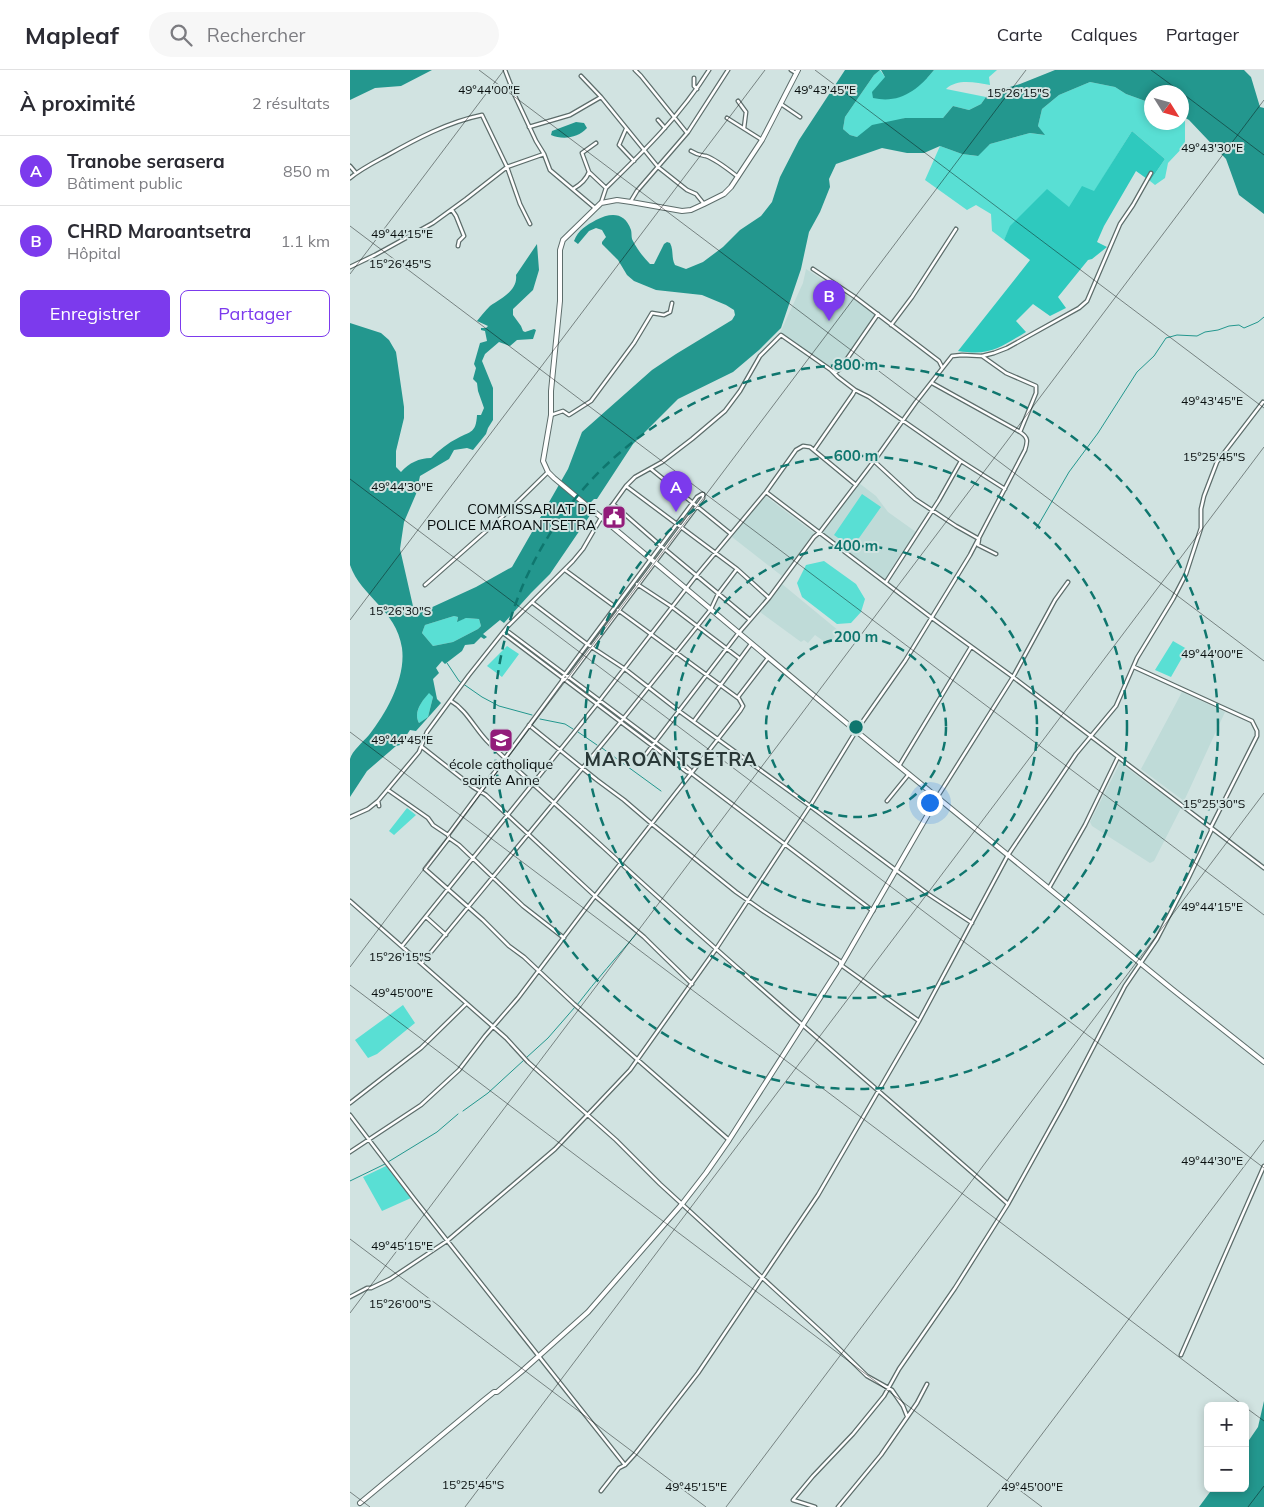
<!DOCTYPE html>
<html lang="fr">
<meta charset="utf-8">
<style>
body{margin:0;font-family:Mulish,sans-serif;background:#f7f7f7;color:#2b2b33}
.controls{position:absolute;right:15px;bottom:15px;display:grid;overflow:hidden;border-radius:8px;box-shadow:0 2px 8px #0003}
.controls button{width:45px;height:45px;display:grid;place-items:center;padding:0;border:0;border-bottom:1px solid #e1e1e2;background:#fff;color:#2b2b33;font:25px sans-serif}
.compass{position:absolute;left:794px;top:15px;width:45px;height:45px;border-radius:50%;background:#fff;box-shadow:0 2px 8px #0003;rotate:127deg}
.you{position:absolute;left:579px;top:732px;width:18px;height:18px;margin:-12px;border:4px solid #fff;border-radius:50%;background:#1a73e8;box-shadow:0 0 0 8px #1a73e833}
.badge{display:grid;place-items:center;width:32px;height:32px;border-radius:50%;background:#7c3aed;color:#fff;font-size:16px;font-weight:700}
.pin{position:absolute;translate:-50% -41px;filter:drop-shadow(0 1px 2px #0008)}
.pin::after{content:'';position:absolute;top:26px;width:18px;height:15px;background:inherit;clip-path:polygon(0 0,100% 0,50% 100%)}
.list{margin:0;padding:0;list-style:none}
h2{display:flex;justify-content:space-between;align-items:center;height:65px;margin:0;padding:0 20px;font-size:21px}
h2 small{font-size:16px;font-weight:400;color:#7c7c81}
.list li{display:grid;grid-template-columns:32px 1fr auto;gap:15px;align-items:center;box-sizing:border-box;height:70px;padding:0 20px;border-top:1px solid #e1e1e2}
.list b{display:block;font-size:19px;white-space:nowrap}
.list p{margin:0;font-size:16px;white-space:nowrap;color:#7c7c81}
.list em{font-size:16px;font-style:normal;color:#7c7c81}
.actions{display:flex;gap:10px;padding:15px 20px}
.actions a{flex:1;padding:11px 0;border:1px solid #7c3aed;border-radius:8px;text-align:center;font-size:18px;color:#7c3aed}
.actions .main{background:#7c3aed;color:#fff}
.icon{flex:none;width:28px;height:28px;fill:none;stroke:currentColor;stroke-width:2;stroke-linecap:round;stroke-linejoin:round}
.map{position:relative;flex:none;width:914px;height:1437px;overflow:hidden}
header{display:flex;align-items:center;gap:30px;box-sizing:border-box;height:70px;padding:0 25px;background:#fff;border-bottom:1px solid #e1e1e2}
header strong{font-size:24px}
nav{display:flex;gap:28px;margin-inline-start:auto;font-size:18px}
.search{width:350px;height:45px;background:#f7f7f7;display:flex;align-items:center;gap:12px;box-sizing:border-box;padding:0 18px;border-radius:28px;color:#7c7c81;font-size:19px}
main{display:flex}
aside{flex:1;background:#fff}
.map>svg:first-child{display:block}
</style>
<header>
<strong>Mapleaf</strong>
<div class="search"><svg class="icon" aria-label="search" viewBox="0 0 24 24"><circle cx="10" cy="10" r="6"/><path d="M15 15l6 6"/></svg>Rechercher</div>
<nav><a>Carte</a><a>Calques</a><a>Partager</a></nav>
</header>
<main>
<aside>
<h2>À proximité<small>2 résultats</small></h2>
<ul class="list">
<li><span class="badge">A</span><div><b>Tranobe serasera</b><p>Bâtiment public</p></div><em>850 m</em></li>
<li><span class="badge">B</span><div><b>CHRD Maroantsetra</b><p>Hôpital</p></div><em>1.1 km</em></li>
</ul>
<div class="actions"><a class="main">Enregistrer</a><a>Partager</a></div>
</aside>
<div class="map">
<svg width="914" height="1437" viewBox="0 0 914 1437">
<rect width="100%" height="100%" fill="#d1e3e1"/>
<path fill="#bfdbd8" d="M456 199 526 244 488 300 483 299 430 263 453 213Z
M509 413 526 426 538 442 566 462 546 491 534 512 470 466Z
M414 425 464 463 432 506 382 467Z
M432 514 489 561 479 575 465 565 458 573 454 570 451 572 410 542Z
M832 622 875 642 834 731 791 699Z
M770 693 831 738 804 791 800 793 742 756 740 752Z"/>
<path fill="#59dfd4" d="M530 0 535 7 577 8 584 0H647L639 7 640 15C626 13 608 8 596 19L636 27 631 34 619 40 603 36 593 48H555L507 67 500 65 493 59 495 47 524 5Z
M740 12 765 17 776 24 801 33 802 52H832V46L835 48V75L818 93 815 108 805 115 800 111 815 89 782 61 744 122 720 137 661 156 654 170 642 161 641 144 626 135 617 140 575 110 590 76 612 84 627 86 640 74 680 63 694 65 688 56 692 39 709 25Z
M512 424 531 437 502 478 484 465Z
M474 491 506 514 515 529 511 542 501 553 487 554 452 527 447 513 456 495Z
M104 546 108 547 107 551 116 548 129 549 131 556 128 559 103 572 83 576 72 563 75 555Z
M823 571 837 579 821 607 805 600Z
M157 576 169 584 152 607 137 596Z
M79 622 83 627 78 647 69 653C63 642 72 631 79 622Z
M57 738 66 745 44 765 39 761Z
M53 935 65 953 27 984 18 988 5 970Z
M36 1096 61 1128 32 1141 13 1107Z"/>
<path fill="#2ec9be" d="M782 61 815 89 800 111 786 101 754 156 747 172 757 177 742 189 738 190 708 227 716 238 700 246 683 234 666 251 676 262C649 278 641 286 608 281L680 190 654 170 660 156 697 119 719 137 732 116 744 121Z"/>
<path fill="#23978e" fill-rule="evenodd" d="M0 0H82L51 16 25 18 0 30Z
M495 0H530L524 5 495 47 493 59 500 65 507 67 522 55 555 48H593L603 36 619 40 631 34 636 27 647 21 670 14 705 0H894L901 7 910 37 914 38V144L889 125 876 89 839 50 832 46V22H802L801 33 776 24 765 17 740 12 709 25 692 39 688 56 695 65 721 77 730 89 760 59 771 55 801 34 771 55 760 59 730 89 721 77 695 65 680 63 640 74 628 86 612 84 590 76 574 83H557L532 78 486 94 479 109 480 117 470 142 459 162 451 199 431 258 409 280 383 302 328 329 283 374 247 429H244L241 432 245 438 200 504 181 523 154 553 150 550 133 564 137 567 134 569 131 567 124 574 115 575 112 581 95 594 92 591 86 598 89 603 83 609 87 629 91 633 66 661 60 660 50 675 46 676 17 701 0 727C0 717 0 699 0 689 2 681 13 672 19 665 37 642 56 608 52 578 46 539 11 527 0 495V253L31 263 39 270 46 282 54 337V348L46 381V397L51 402C59 393 69 388 81 388 89 380 98 373 108 368 121 361 126 363 127 345H131L134 338 128 321 127 313 123 309 126 298 124 294 130 273 137 271 135 261 131 260V258H136L138 256 127 251C131 246 135 241 140 236 151 228 168 221 166 205L187 174 189 200 183 220 163 239V245L171 256 173 261 175 262 184 259 186 260 183 269 167 270 160 276 149 272 135 284 132 291 143 318V350L138 358 136 364 123 380 117 378 104 380 99 389 70 406 66 424 54 452 50 479 65 545 126 517 162 497 218 399 232 362 302 300 326 284 382 250 385 245 384 240 376 235 352 225 306 220 284 211 277 205 268 190 252 174V172L256 167 252 160 246 158 239 161 228 174 224 171C228 160 237 155 246 150 261 142 275 142 281 160 282 164 281 168 283 171 287 179 293 187 300 194H304L314 174 317 172 320 173C324 180 321 188 325 195L336 199 353 192 373 177 390 160 411 146 422 132 430 107 449 70ZM104 546 108 547 107 552 116 548 129 549 131 556 128 559 103 572 83 576 72 563 75 555ZM79 623 83 627 78 647 69 653C63 642 72 631 79 623Z
M531 0H584C568 20 550 34 523 28L522 22 535 7Z
M226 52 234 53 237 58C228 68 213 70 201 65L202 61Z
M914 1331V1437H849L863 1418H895V1376L908 1357Z"/>
<g fill="none" stroke-linecap="round" stroke-linejoin="round">
<path stroke="#23978e" stroke-width="1" d="M686 459 719 402 748 363 787 302 804 286 816 268 827 265 847 266 855 262 868 260 879 256 889 255 894 258 908 252 914 247
M97 593 109 611 132 627 149 636 182 645
M190 649 215 654 223 659
M228 662 247 675
M252 678 311 721
M227 935C246 910 267 887 287 863
M176 988 198 968 225 937
M113 1041 138 1023 174 990
M38 1092 87 1062 108 1044
M0 1111 35 1094"/>
<g stroke="#5d6d6b" stroke-width="5">
<path id="street" d="M155 0 165 26 186 71 194 84 200 100 245 138
M285 0 291 6 337 63
M441 0 446 3
M231 6 251 27 308 97 337 120 346 124 354 134
M344 8V16L347 19
M388 31 396 42 394 58
M431 34 450 47
M377 48 412 70
M308 50 315 58
M179 57 220 45 251 27
M276 59 269 75 284 91
M341 81C347 85 350 85 356 86 367 90 379 100 388 107
M0 96 6 103
M239 102 256 118
M0 108C11 99 23 93 36 86 66 69 98 52 132 45L157 97 170 134 180 154
M223 119C230 115 236 110 239 102L232 83 246 73
M281 131 287 121 338 62 378 0
M251 133 256 118C294 81 331 45 359 0
M102 140 106 146 114 166 109 171 108 176
M0 197 25 185 83 153 116 129 157 97 194 84
M463 199 505 227 589 291 592 297
M541 255 562 227 606 159
M632 286 656 303 686 316V323L670 362
M483 301 486 302 490 299 528 244
M505 320 519 327 611 391 655 419
M201 345 213 341 219 345 241 331 284 273 302 243 314 245 320 242 322 233
M524 391 565 429 606 456 629 469 628 475 646 484
M301 399 381 464
M276 416 387 499 419 528
M416 422 582 548 663 607 914 798
M352 424 347 427 213 607 212 611 98 765 99 768 75 799 133 850 159 876 174 887 224 934 379 1070
M263 434 311 476 400 550
M215 500 264 536
M536 512 589 430 611 391
M287 514 322 537 389 588
M75 515 152 447 198 402
M183 533 237 574 275 599 329 641 460 736 578 824 622 853
M268 540 388 628
M156 560 321 684 340 700 341 703 523 841
M153 563 337 702 341 703
M212 611 219 607 353 428V424
M101 631C117 640 126 661 139 673 176 709 215 742 253 777 385 899 523 1015 658 1134
M344 651 401 574
M179 655 247 710 274 730 302 754 386 822 413 841 490 891 491 895 569 951
M72 677 123 717 136 725 245 826 294 867C310 883 326 898 342 914
M293 688 387 565 419 528 464 467 470 462 524 391 566 332 602 286 612 285 632 286 644 283 657 278 729 238 737 231 770 154 783 135 801 103
M549 696 621 577
M38 720 78 748 83 755 98 765
M588 726 663 607 705 530 718 512
M537 731 559 704
M29 736 28 731 69 682 77 662 119 605 158 556 223 491 233 479 251 448 263 434 276 416 285 407 312 392 342 369 375 341 390 321 410 286 431 265 481 300 488 307 505 320 503 324 464 380
M0 747 18 739 28 731
M99 768 109 775 173 836 214 868
M699 818 735 755 768 687
M0 831 156 968 178 992 266 1070 310 1114 477 1267 517 1306 542 1320 553 1336 557 1346
M76 847 96 865
M52 876 247 634 346 506 416 422 446 380 453 376 460 377 506 415
M72 893 273 649 361 539 368 524 387 499
M0 1033 71 978 116 934
M0 1045 65 1130 275 1395
M0 1082 71 1035 109 1000 135 966 168 928 245 826 390 641 393 636 388 627 418 588
M0 1227 17 1218H21L40 1209 97 1171 205 1079 280 1000 366 879 460 736 506 661 555 591 620 485 675 380C678 371 678 367 670 362L582 313
M831 1285 914 1096
M251 1421 269 1398 275 1395 285 1384 348 1303 468 1125 569 951 658 785 726 684 766 636 787 588 823 529 836 504 851 458V439L854 426 867 392 913 332
M465 1437 443 1430 463 1406 503 1364 534 1326 549 1299 605 1218 658 1134 713 1035 775 916 807 869 838 809 861 761V757L907 666V661L902 651 784 597
M488 1437 531 1385 567 1333 577 1314"/>
</g>
<g stroke="#5d6d6b" stroke-width="6">
<path id="secondary" d="M448 0 412 70 381 117 374 124 354 134 341 140 332 141 281 132 267 130 251 133 213 170 210 180V231L201 321V345L193 391 198 402 204 408 506 661 822 919 914 992
M10 1433 134 1330 144 1322H147L171 1302 238 1242 332 1134 356 1103 379 1070 491 895 588 727"/>
</g>
<use href="#street" stroke="#fff" stroke-width="2.5"/>
<use href="#secondary" stroke="#fff" stroke-width="4"/>
</g>
<path fill="none" stroke="#080e0e" stroke-width="1" stroke-opacity="0.45" d="M129 0 914 591M465 0 914 338M801 0 831 22M832 23 914 85M0 156 914 845M0 204 154 0M0 409 914 1098M0 550 415 0M0 662 894 1336M0 897 676 0M0 915 692 1437M0 1169 356 1437M0 1243 914 30M895 1337 914 1351M0 1422 20 1437M115 1437 914 377M376 1437 914 723M637 1437 914 1070M898 1437 914 1416"/>
<g fill="none" stroke="#0f766e" stroke-width="2.5" stroke-dasharray="9 6">
<circle cx="506" cy="657" r="90"/>
<circle cx="506" cy="657" r="181"/>
<circle cx="506" cy="657" r="271"/>
<circle cx="506" cy="657" r="362"/>
</g>
<defs>
<g id="civic-square" transform="scale(1.25)"><rect x="-9" y="-9" width="18" height="18" rx="4" fill="#921c7a" stroke="#d1e3e1"/><path d="M-.6-6.5H3V-4.5H.6V-3L4-1V1h2V6H-6V1h2V-1L-.6-3ZM-1.2 2.5V6h2.4V2.5Z" fill="#fff"/></g>
<g id="university-square" transform="scale(1.25)"><rect x="-9" y="-9" width="18" height="18" rx="4" fill="#921c7a" stroke="#d1e3e1"/><path d="M0-5L7-2L0 1L-7-2ZM-4 1L0 2.5L4 1V4Q0 6-4 4Z" fill="#fff"/></g>
</defs>
<g fill-rule="evenodd">
<use href="#civic-square" x="264" y="447"/>
<use href="#university-square" x="151" y="670"/>
</g>
<g text-anchor="middle" dominant-baseline="central" stroke-width="4" stroke-linejoin="round" paint-order="stroke">
<g font-size="14" fill="#080e0e" stroke="#d1e3e1" text-anchor="end">
<text x="246" y="439">COMMISSARIAT DE<tspan x="246" dy="16">POLICE MAROANTSETRA</tspan></text>
<text x="151" y="694" text-anchor="middle">école catholique<tspan x="151" dy="16">sainte Anne</tspan></text>
</g>
<g font-size="19" font-weight="bold" letter-spacing="1" fill="#293837" stroke="#d1e3e1">
<text x="321" y="689">MAROANTSETRA</text>
</g>
</g>
<g font-size="12" text-anchor="middle" fill="#080e0e" stroke="#d1e3e1" stroke-width="4" stroke-linejoin="round" paint-order="stroke">
<text x="139" y="24">49°44'00"E</text>
<text x="475" y="24">49°43'45"E</text>
<text x="668" y="27">15°26'15"S</text>
<text x="862" y="82">49°43'30"E</text>
<text x="52" y="168">49°44'15"E</text>
<text x="50" y="198">15°26'45"S</text>
<text x="862" y="335">49°43'45"E</text>
<text x="864" y="391">15°25'45"S</text>
<text x="52" y="421">49°44'30"E</text>
<text x="50" y="545">15°26'30"S</text>
<text x="862" y="588">49°44'00"E</text>
<text x="52" y="674">49°44'45"E</text>
<text x="864" y="738">15°25'30"S</text>
<text x="862" y="841">49°44'15"E</text>
<text x="50" y="891">15°26'15"S</text>
<text x="52" y="927">49°45'00"E</text>
<text x="862" y="1095">49°44'30"E</text>
<text x="52" y="1180">49°45'15"E</text>
<text x="50" y="1238">15°26'00"S</text>
<text x="123" y="1419">15°25'45"S</text>
<text x="346" y="1421">49°45'15"E</text>
<text x="682" y="1421">49°45'00"E</text>
</g>
<circle cx="506" cy="657" r="8" fill="#0f766e" stroke="#d1e3e1" stroke-width="2.5"/>
<g font-size="15" text-anchor="middle" font-weight="bold" fill="#0f766e" stroke="#d1e3e1" stroke-width="4" stroke-linejoin="round" paint-order="stroke">
<text x="506" y="300">800 m</text>
<text x="506" y="391">600 m</text>
<text x="506" y="481">400 m</text>
<text x="506" y="572">200 m</text>
</g>
</svg>
<div class="controls">
<button>+</button>
<button>−</button>
</div>
<svg class="compass" viewBox="-18 -18 36 36"><path d="M0-13l5 13h-10z" fill="#e53935"/><path d="M0 13l5-13h-10z" fill="#7c7c81"/></svg>
<div class="you"></div>
<div class="pin badge" style="left:326px;top:442px">A</div>
<div class="pin badge" style="left:479px;top:251px">B</div>
</div>
</main>
